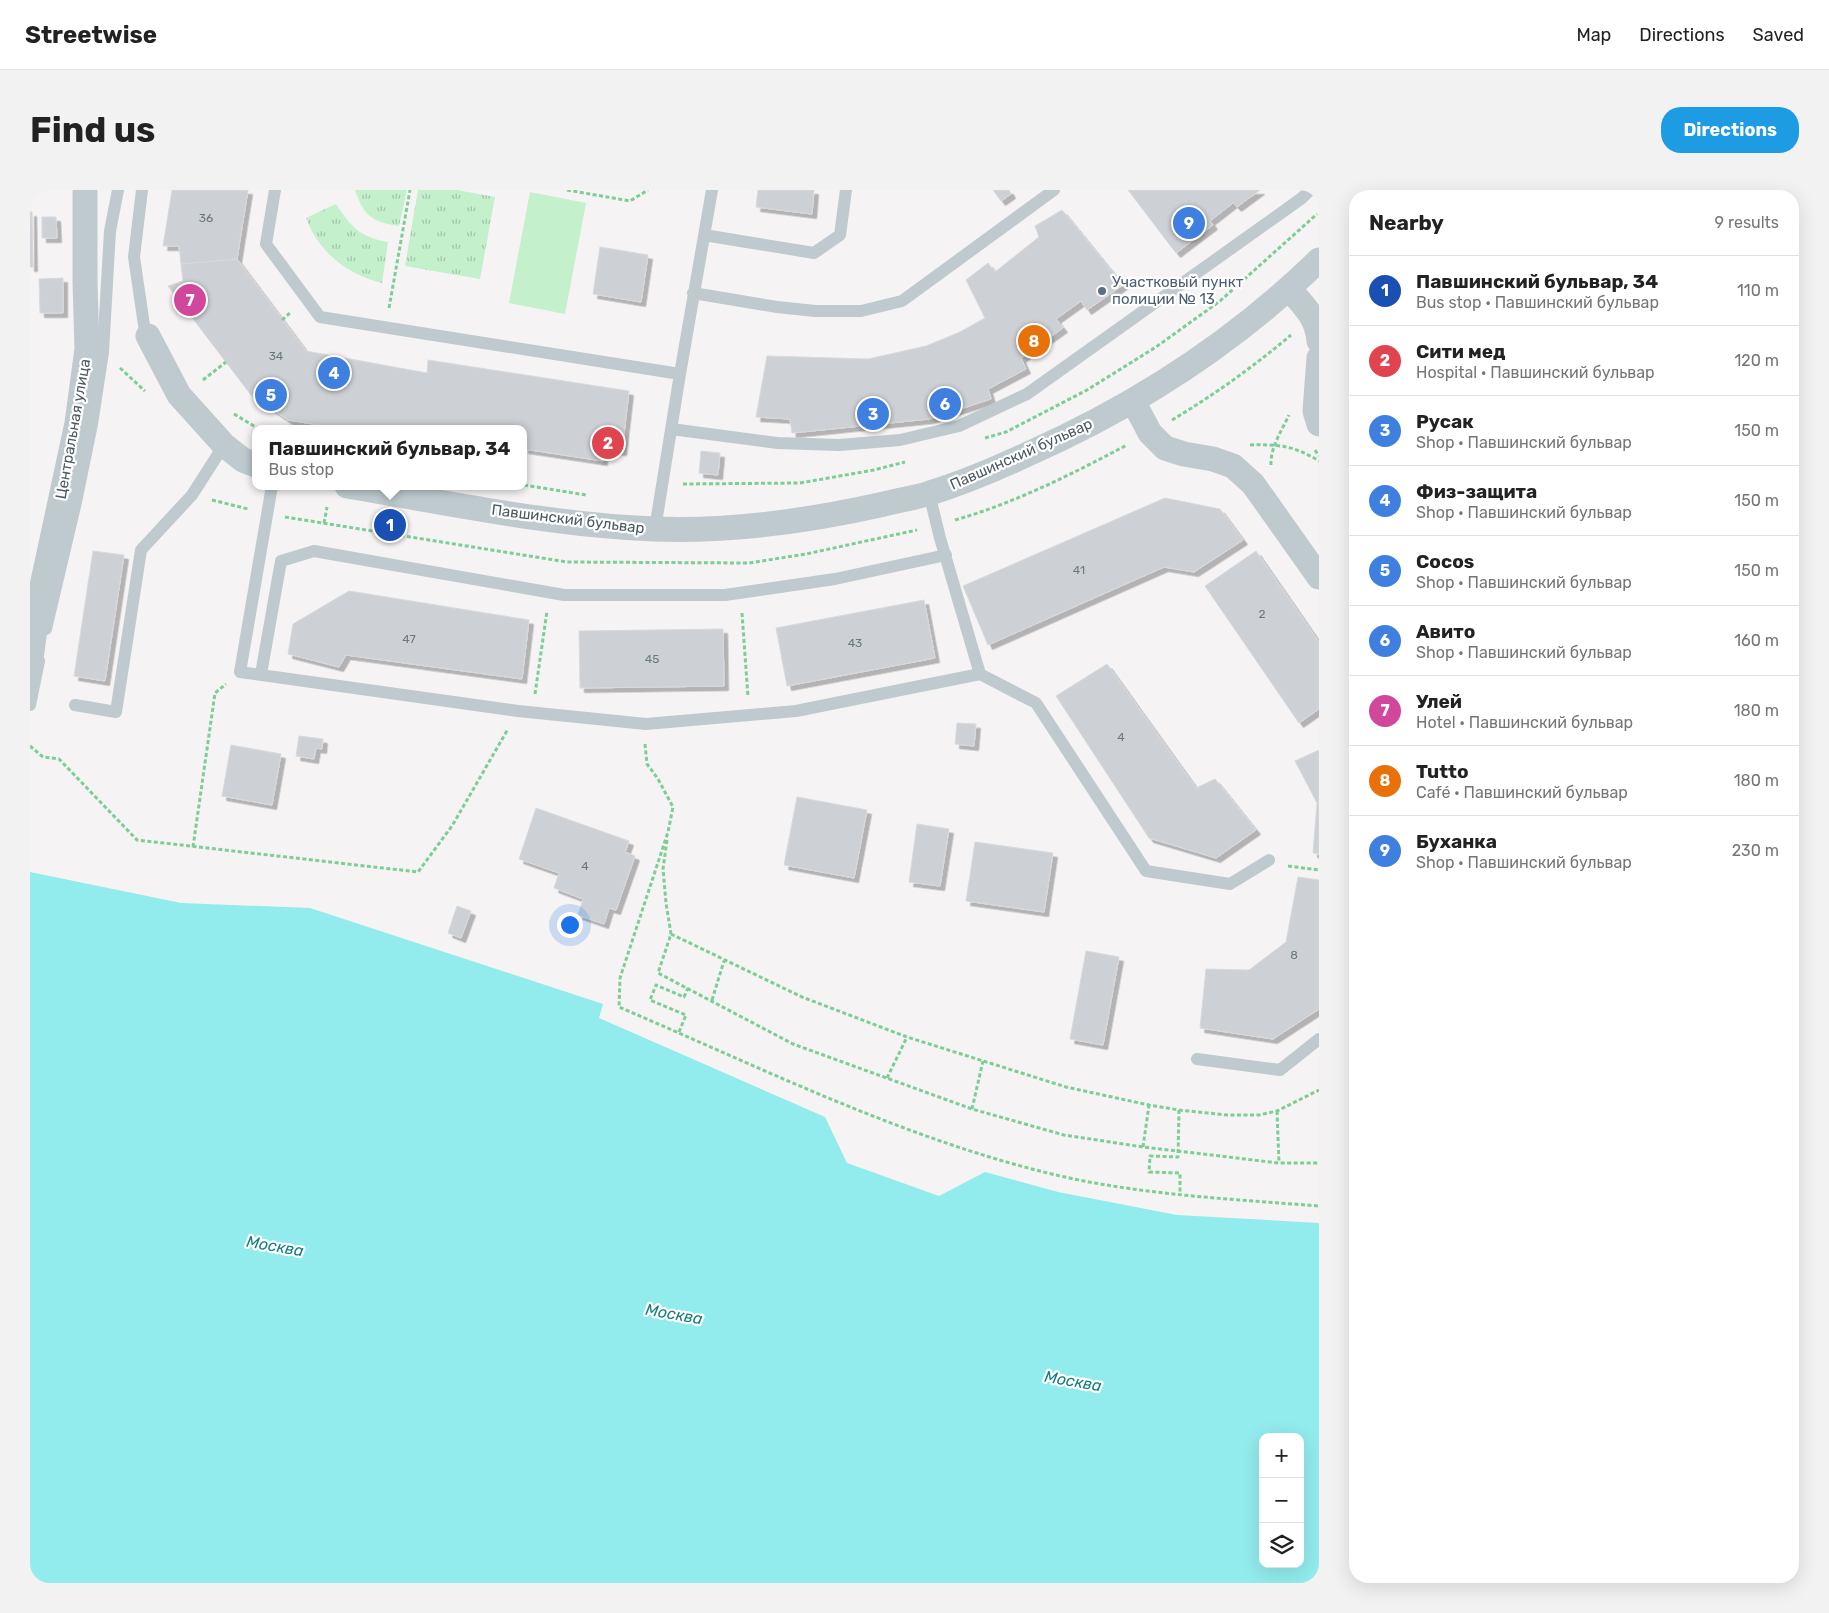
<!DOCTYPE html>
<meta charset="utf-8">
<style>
body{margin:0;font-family:Rubik,sans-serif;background:#f2f2f2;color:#222}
.controls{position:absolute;right:15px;bottom:15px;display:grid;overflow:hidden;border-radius:10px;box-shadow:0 5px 20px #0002}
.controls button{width:45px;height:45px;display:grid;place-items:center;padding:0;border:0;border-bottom:1px solid #e0e0e0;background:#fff;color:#222;font:25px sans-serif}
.you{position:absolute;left:539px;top:734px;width:18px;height:18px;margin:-12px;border:4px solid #fff;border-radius:50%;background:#1a73e8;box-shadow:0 0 0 8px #1a73e833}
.badge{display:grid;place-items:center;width:32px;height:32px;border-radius:50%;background:#1e9ce3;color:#fff;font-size:16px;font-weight:700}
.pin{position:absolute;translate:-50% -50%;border:2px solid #fff;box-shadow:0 1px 5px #0006}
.popup{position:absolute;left:222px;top:235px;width:275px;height:65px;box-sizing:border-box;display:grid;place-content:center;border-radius:10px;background:#fff;filter:drop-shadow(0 1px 4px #0005);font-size:16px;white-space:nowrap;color:#767676}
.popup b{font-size:19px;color:#222}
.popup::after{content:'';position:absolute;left:50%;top:100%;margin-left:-10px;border:10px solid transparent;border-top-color:#fff}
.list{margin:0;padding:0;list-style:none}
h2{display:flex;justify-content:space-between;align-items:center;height:65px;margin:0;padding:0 20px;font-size:21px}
h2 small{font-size:16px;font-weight:400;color:#767676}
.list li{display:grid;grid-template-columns:32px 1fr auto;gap:15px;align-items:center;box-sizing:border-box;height:70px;padding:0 20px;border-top:1px solid #e0e0e0}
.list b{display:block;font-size:19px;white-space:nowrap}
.list p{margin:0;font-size:16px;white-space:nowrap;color:#767676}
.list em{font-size:16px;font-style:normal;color:#767676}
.icon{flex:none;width:28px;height:28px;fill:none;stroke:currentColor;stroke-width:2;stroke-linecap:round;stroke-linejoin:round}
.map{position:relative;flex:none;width:1289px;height:1393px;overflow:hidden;border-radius:20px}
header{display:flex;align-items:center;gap:30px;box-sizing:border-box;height:70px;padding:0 25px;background:#fff;border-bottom:1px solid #e0e0e0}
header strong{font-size:24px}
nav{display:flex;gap:28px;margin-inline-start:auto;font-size:18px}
.intro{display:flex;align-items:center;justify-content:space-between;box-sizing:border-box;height:120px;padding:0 30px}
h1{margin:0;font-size:35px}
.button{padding:12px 22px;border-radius:20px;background:#1e9ce3;color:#fff;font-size:18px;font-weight:700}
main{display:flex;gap:30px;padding:0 30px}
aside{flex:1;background:#fff;border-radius:20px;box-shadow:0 5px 20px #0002}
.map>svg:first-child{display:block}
</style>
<header>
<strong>Streetwise</strong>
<nav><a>Map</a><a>Directions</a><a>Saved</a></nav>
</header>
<div class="intro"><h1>Find us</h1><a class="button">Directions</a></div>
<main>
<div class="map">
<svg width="1289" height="1393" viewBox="0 0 1289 1393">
<defs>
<pattern id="park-tufts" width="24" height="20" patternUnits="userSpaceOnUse" patternTransform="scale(1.25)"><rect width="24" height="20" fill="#c4f0cc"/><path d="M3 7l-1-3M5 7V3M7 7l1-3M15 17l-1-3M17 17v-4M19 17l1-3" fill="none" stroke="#a1c5a9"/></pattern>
<filter id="shadow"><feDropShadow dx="4.5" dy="4.5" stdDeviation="0" flood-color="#0004"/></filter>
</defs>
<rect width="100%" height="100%" fill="#f5f3f3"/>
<path fill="#c4f0cc" d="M500 2 556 13 535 124 479 113Z"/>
<path fill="url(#park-tufts)" d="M325 0H377L369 36C342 32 334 26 325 0Z
M388 0H427L465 7 450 89 375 76Z
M306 14C322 38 330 47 358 52L352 93C316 84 289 62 276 28Z"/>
<path fill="#92ebec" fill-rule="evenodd" d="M0 682 151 713 280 718 573 814 569 828 795 927 817 973 909 1006 955 982 1028 1002 1147 1025 1289 1033V1393H0ZM1233 1247H1270V1374H1233Z"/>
<path fill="#cdd1d5" stroke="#d7dadd" filter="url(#shadow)" d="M142 0H218L207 69 151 74 149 56H133Z
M728 0H784L782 24 726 17Z
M963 0H979L981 4 971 11Z
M1098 0H1230L1207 17 1203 13 1180 31 1183 35 1146 63Z
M1032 20 1093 95 1057 120 1051 111 1026 129 1033 138 991 168 996 179 958 199 961 209 899 229 762 243 760 229 726 227 737 166 838 169 896 156 930 142 955 128 936 90 958 73 965 82 1009 47 1005 36Z
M0 22H2L3 77H0Z
M12 27H26L27 48H12Z
M570 57 618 65 611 112 563 104Z
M207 69 276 161 397 183 398 170 599 201 592 261 573 260V271L494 259V239H315L258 230 221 205 138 96 153 91 151 74Z
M33 88V123H10L9 89Z
M671 261 690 263 688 285 669 283Z
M1135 308 1190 319 1213 350 1164 382 1134 377 958 455 933 396Z
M63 361 94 365 75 491 44 486Z
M1226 361 1289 452V519L1269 533 1175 396Z
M319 401 499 430 492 489 316 465 309 477 258 464 263 434Z
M894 410 905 468 757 496 746 438Z
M693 439 694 496 550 498 549 441Z
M1077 474 1166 598 1185 589 1226 640 1186 668 1119 648 1026 506Z
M927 533 946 534 944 556 925 554Z
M269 546 293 549 292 559 286 558 284 569 266 566Z
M201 555 251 564 242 615 192 606Z
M1289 560V664L1283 663 1287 613 1265 571Z
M767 607 837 620 824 688 754 675Z
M506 618 599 651 595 662 605 666 586 720 579 718 574 734 548 725 553 709 524 698 529 683 489 669Z
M887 634 919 639 910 696 879 692Z
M945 652 1023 663 1014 722 936 711Z
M1268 687 1289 690V819L1243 849 1170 838 1176 779 1219 780 1256 752Z
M427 716 441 721 431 748 418 743Z
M1056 761 1089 767 1073 855 1040 849Z"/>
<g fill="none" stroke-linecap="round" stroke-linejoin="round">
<path stroke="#7cce94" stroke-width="3" stroke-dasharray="4 2.5" stroke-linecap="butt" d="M537 0 600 11 618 0
M359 118 380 0
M252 130 261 122
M90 178 115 201
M173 190 196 172
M204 224 229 239
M1142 230C1184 205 1223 177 1261 145
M955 248 976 242 1057 200 1126 157 1190 111 1287 24
M1220 255C1248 254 1265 256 1289 271
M1285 260 1289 266
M1241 275C1240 258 1252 240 1259 225
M653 294 770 293 844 280 875 272
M494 295 556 305
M182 310 218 319
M255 327 537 372 719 373 776 364 887 340
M925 330C985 313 1042 284 1097 255
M294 333 297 317
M712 423 718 507
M505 504 517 421
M615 554 617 574 628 589 643 617 638 642 590 788 589 817C732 878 874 949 1026 985 1112 1005 1201 1009 1289 1016
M0 556 13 567 29 569 107 650 388 682 422 636 478 539
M637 650 633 679 636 713 641 744 628 783 763 854 942 919 1034 945 1113 957 1249 973H1289
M163 657 185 503 196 494
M1258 676 1289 680
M641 744 772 807 877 847 1036 897 1119 915 1149 920 1197 925H1229L1247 921 1289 900
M682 810 694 771
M649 842 656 825 620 810 626 795 654 807 658 798
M857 888 877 847
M942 919 953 871
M1149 920 1148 967 1120 966 1119 982 1150 983V1005
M1247 921 1249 973
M1113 957 1119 915"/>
<path stroke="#becace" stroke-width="12" d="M112 0 104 67 114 135 118 146
M245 0 236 54 290 127 650 184
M674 45 784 63 810 45 816 0
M663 103 747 117 785 121H831L872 111 1024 0
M641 239 747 253 809 255 870 250 929 236 997 204 1272 8 1280 0
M242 296 210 482 488 521 616 534 766 521 950 484 1006 513 1116 681 1200 694 1239 670
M899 303 910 348 950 484
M625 339 650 184 682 0
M16 439 46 312 62 234 73 162 80 41 88 0
M231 484 251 371 284 361 534 405H695L805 389 916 365
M0 515 9 471
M45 515 86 522 111 360 162 305 194 255
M1167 869 1250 880 1289 849"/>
<path stroke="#becace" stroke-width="25" d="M1259 99C1274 116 1287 127 1289 151
M118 146 149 205 194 255 213 270 226 275
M1289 168 1285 221 1289 234
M1103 211 1120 243 1135 258 1154 264 1183 269 1203 276 1223 294 1289 387
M317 296C419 313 521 335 624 339 701 342 779 331 854 314 869 310 885 308 900 303 933 293 966 279 998 264 1106 216 1204 153 1289 70
M0 476 9 410 47 233 57 159 55 92V0"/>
</g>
<circle fill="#5c6f8a" stroke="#fff" stroke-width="2" cx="1072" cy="101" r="5"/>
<g text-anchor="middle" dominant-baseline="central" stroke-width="4.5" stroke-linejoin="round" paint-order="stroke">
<g font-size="12" fill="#6b787d">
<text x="176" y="28">36</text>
<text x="246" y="166">34</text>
<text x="1049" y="380">41</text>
<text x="1232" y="424">2</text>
<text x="379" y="449">47</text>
<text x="825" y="453">43</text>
<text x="622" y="469">45</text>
<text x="1091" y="547">4</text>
<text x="555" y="676">4</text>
<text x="1264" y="765">8</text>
</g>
<g font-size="15" fill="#4e5e75" stroke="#fff" text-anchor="start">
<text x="1082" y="92">Участковый пункт<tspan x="1082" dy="17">полиции № 13</tspan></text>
</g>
<g font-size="15" fill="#4a5a60" stroke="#fff">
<text transform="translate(43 239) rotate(-80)">Центральная улица</text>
<text transform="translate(991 264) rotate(-24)">Павшинский бульвар</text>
<text transform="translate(538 329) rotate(7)">Павшинский бульвар</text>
</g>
<g font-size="16" font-style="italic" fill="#107e7f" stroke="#fff">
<text transform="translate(245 1056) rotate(10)">Москва</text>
<text transform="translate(644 1124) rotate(10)">Москва</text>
<text transform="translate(1043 1191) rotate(10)">Москва</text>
</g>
</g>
</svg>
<div class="controls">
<button>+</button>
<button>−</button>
<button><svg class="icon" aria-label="layers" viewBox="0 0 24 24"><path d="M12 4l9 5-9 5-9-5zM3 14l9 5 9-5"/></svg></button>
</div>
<div class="you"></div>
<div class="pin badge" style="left:360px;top:335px;background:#1a4fb4">1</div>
<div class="popup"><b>Павшинский бульвар, 34</b>Bus stop</div>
<div class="pin badge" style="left:578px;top:253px;background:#e0444e">2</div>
<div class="pin badge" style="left:843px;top:224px;background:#3f7fe0">3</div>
<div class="pin badge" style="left:304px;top:183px;background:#3f7fe0">4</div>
<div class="pin badge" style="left:241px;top:205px;background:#3f7fe0">5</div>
<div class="pin badge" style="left:915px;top:214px;background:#3f7fe0">6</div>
<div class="pin badge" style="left:160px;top:110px;background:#d1479c">7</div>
<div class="pin badge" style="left:1004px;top:151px;background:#e8710a">8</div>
<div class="pin badge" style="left:1159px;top:33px;background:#3f7fe0">9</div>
</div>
<aside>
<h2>Nearby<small>9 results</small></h2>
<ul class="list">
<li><span class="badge" style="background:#1a4fb4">1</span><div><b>Павшинский бульвар, 34</b><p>Bus stop · Павшинский бульвар</p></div><em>110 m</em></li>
<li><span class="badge" style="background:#e0444e">2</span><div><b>Сити мед</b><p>Hospital · Павшинский бульвар</p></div><em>120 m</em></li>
<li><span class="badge" style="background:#3f7fe0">3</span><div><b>Русак</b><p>Shop · Павшинский бульвар</p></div><em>150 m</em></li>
<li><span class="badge" style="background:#3f7fe0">4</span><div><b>Физ-защита</b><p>Shop · Павшинский бульвар</p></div><em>150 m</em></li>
<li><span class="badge" style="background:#3f7fe0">5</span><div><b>Cocos</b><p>Shop · Павшинский бульвар</p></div><em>150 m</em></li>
<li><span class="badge" style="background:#3f7fe0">6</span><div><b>Авито</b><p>Shop · Павшинский бульвар</p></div><em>160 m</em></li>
<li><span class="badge" style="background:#d1479c">7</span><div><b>Улей</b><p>Hotel · Павшинский бульвар</p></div><em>180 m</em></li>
<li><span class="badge" style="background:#e8710a">8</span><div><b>Tutto</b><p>Café · Павшинский бульвар</p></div><em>180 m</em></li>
<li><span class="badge" style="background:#3f7fe0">9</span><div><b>Буханка</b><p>Shop · Павшинский бульвар</p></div><em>230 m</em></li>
</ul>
</aside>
</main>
